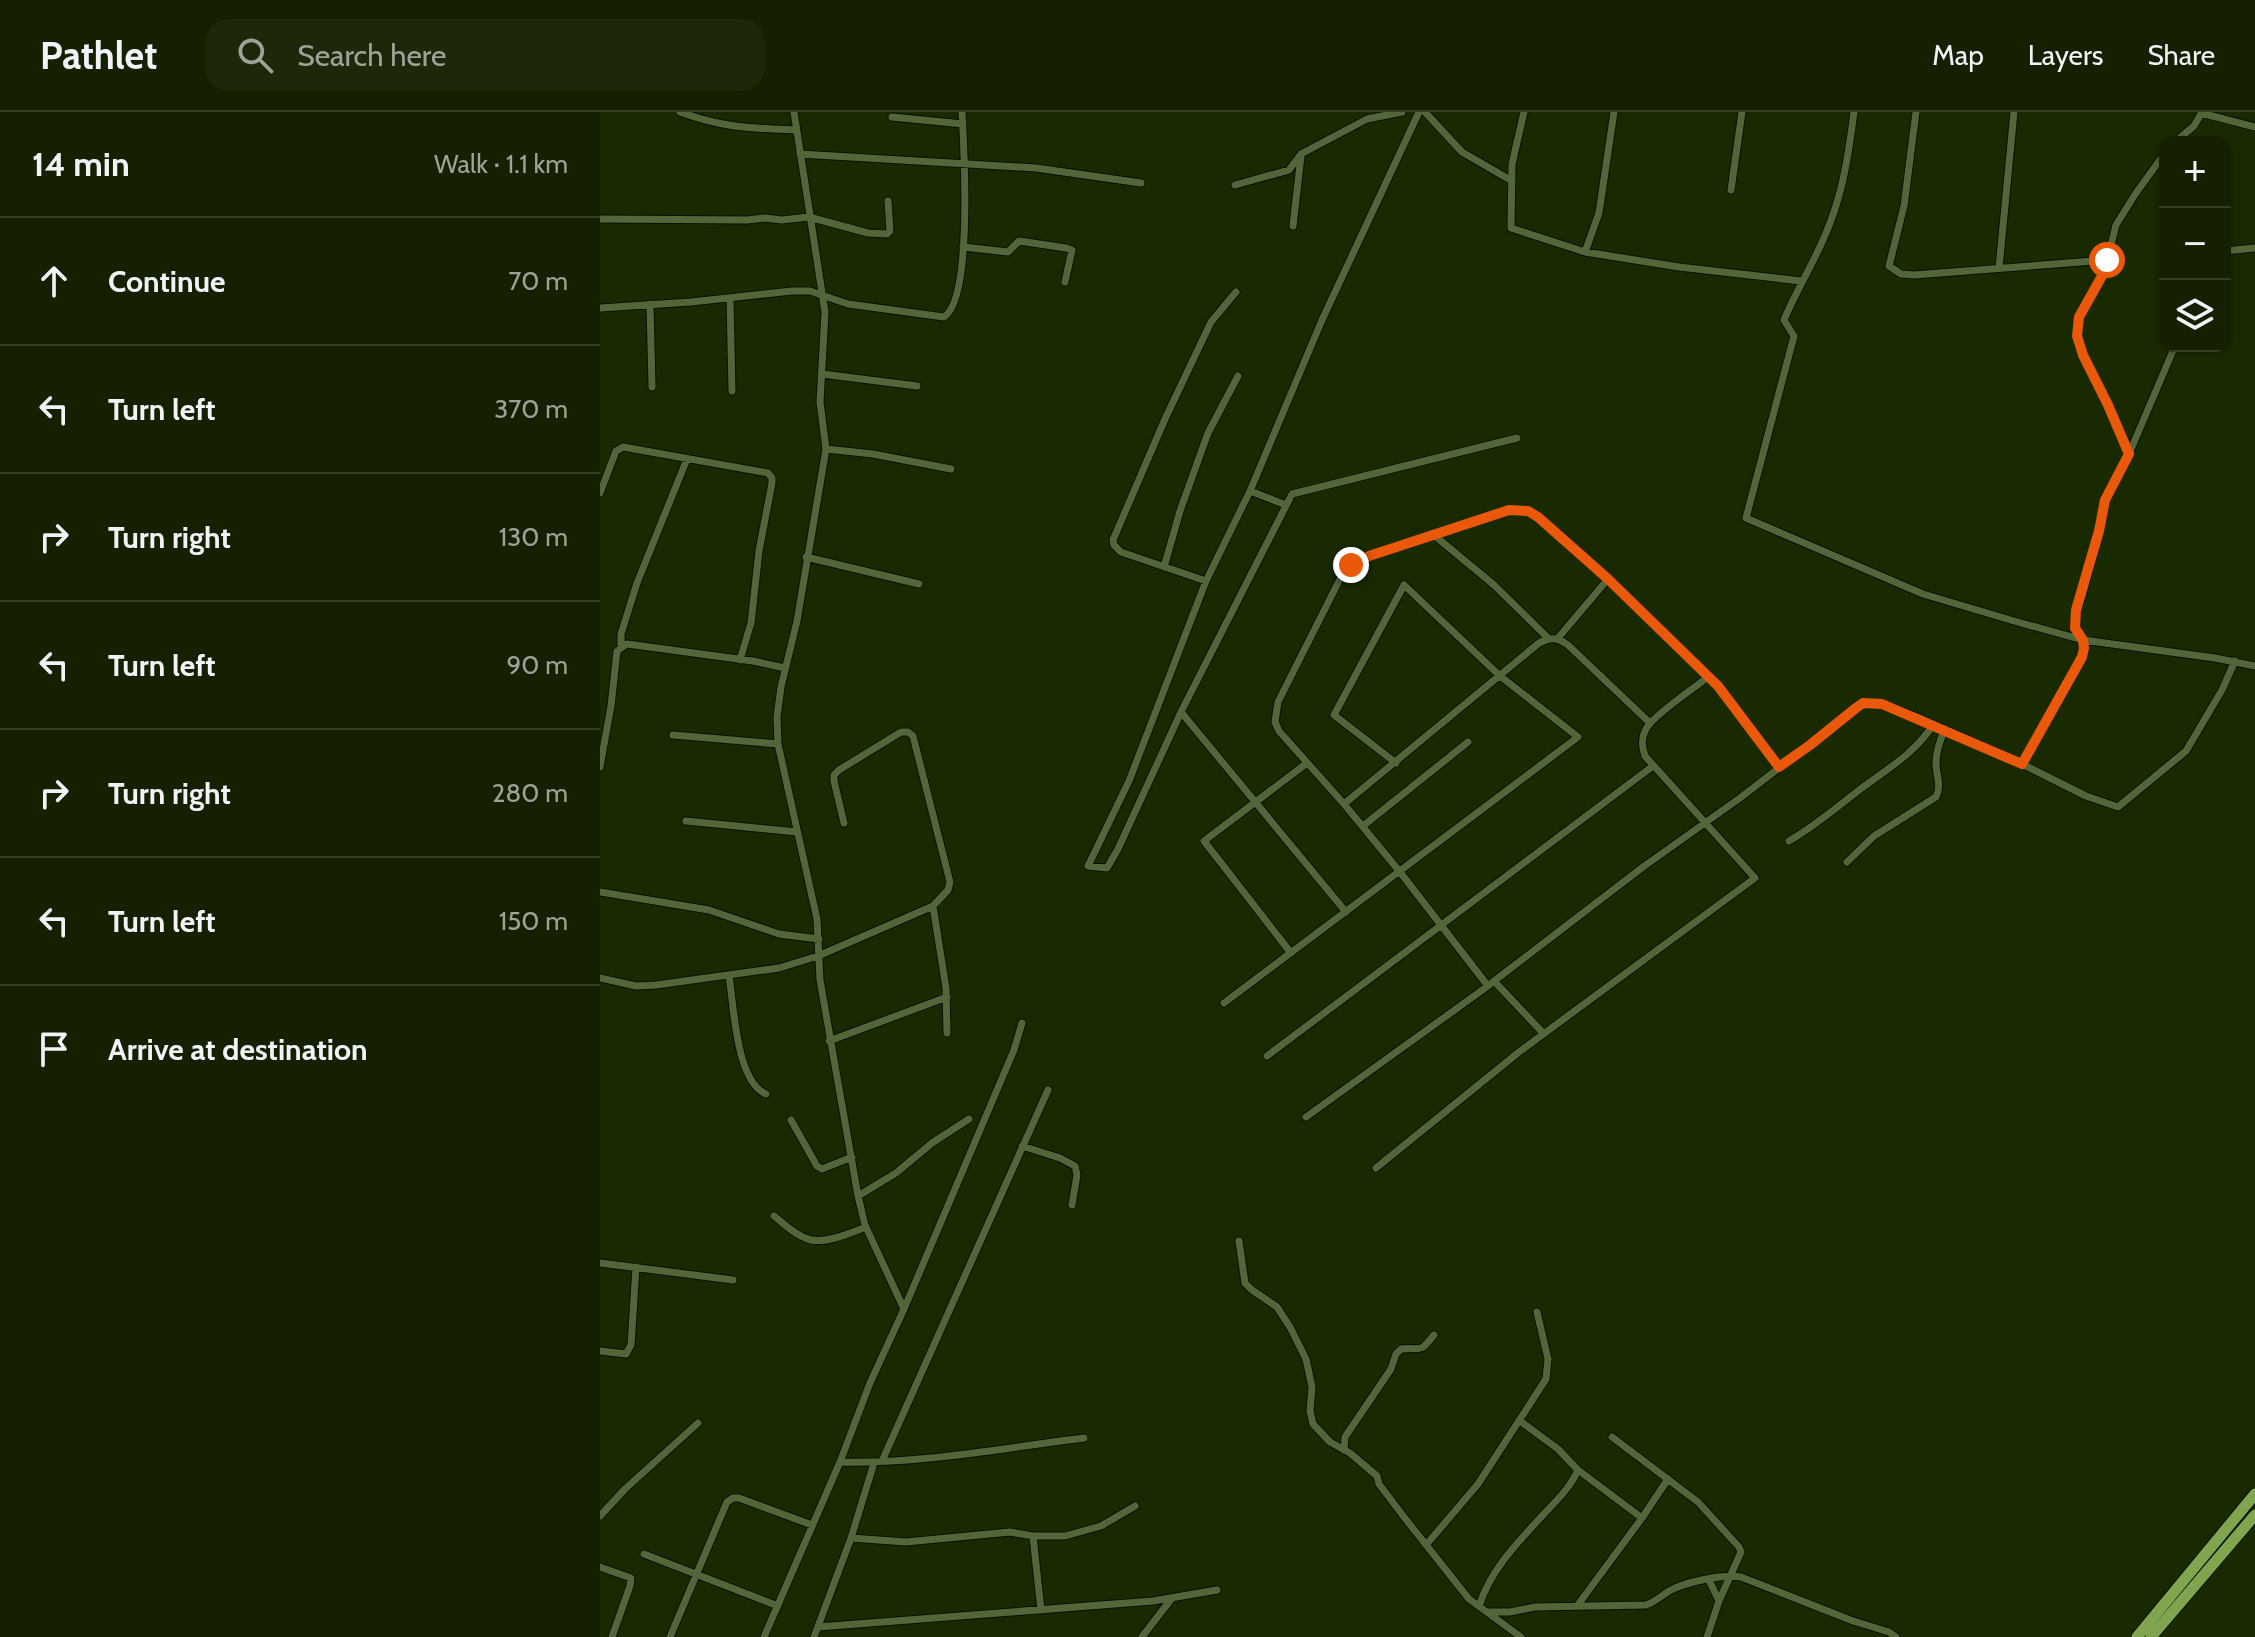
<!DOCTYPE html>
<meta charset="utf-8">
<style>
body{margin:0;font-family:Cabin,sans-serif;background:#1d280a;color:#f1f3f6}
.controls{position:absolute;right:24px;top:24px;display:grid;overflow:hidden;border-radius:16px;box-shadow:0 2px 6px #0004}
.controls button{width:72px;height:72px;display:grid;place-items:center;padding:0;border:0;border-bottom:2px solid #333e22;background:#142000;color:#f1f3f6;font:40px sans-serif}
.stop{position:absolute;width:24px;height:24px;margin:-18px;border:6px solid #ea580c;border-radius:50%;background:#fff}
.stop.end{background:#ea580c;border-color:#fff;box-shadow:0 2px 8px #0008}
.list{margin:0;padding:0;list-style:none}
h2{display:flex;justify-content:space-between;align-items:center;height:104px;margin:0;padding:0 32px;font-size:34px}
h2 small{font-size:26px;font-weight:400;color:#9da399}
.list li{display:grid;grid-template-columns:52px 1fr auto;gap:24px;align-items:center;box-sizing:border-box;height:128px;padding:0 32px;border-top:2px solid #333e22}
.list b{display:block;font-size:30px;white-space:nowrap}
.list em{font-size:26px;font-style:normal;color:#9da399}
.icon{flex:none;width:44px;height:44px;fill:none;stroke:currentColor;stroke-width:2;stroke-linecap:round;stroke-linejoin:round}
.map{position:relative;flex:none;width:1655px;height:1525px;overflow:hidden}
header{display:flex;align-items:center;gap:48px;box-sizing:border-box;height:112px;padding:0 40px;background:#142000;border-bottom:2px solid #333e22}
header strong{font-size:38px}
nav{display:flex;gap:44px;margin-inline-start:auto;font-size:28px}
.search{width:560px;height:72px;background:#1d280a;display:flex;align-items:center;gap:20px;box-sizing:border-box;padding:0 28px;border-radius:24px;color:#9da399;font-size:30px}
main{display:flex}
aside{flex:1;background:#142000}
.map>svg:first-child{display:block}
</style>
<header>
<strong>Pathlet</strong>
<div class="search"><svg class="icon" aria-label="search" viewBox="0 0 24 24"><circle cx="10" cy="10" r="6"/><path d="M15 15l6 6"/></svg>Search here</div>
<nav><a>Map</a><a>Layers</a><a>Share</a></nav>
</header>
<main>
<aside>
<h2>14 min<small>Walk · 1.1 km</small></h2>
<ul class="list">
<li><svg class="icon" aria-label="ahead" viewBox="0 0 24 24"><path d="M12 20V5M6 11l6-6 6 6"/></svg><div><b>Continue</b></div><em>70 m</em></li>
<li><svg class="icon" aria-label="left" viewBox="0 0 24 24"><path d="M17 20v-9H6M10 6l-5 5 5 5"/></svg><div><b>Turn left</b></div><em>370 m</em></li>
<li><svg class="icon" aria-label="right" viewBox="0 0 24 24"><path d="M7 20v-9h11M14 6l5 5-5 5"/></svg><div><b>Turn right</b></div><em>130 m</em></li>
<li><svg class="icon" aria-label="left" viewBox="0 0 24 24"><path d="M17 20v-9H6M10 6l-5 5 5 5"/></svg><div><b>Turn left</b></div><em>90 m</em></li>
<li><svg class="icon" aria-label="right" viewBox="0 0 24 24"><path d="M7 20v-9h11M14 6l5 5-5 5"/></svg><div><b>Turn right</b></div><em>280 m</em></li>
<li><svg class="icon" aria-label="left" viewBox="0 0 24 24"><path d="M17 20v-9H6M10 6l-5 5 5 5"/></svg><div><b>Turn left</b></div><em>150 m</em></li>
<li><svg class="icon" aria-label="arrive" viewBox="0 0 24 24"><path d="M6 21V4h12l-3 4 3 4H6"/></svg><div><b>Arrive at destination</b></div></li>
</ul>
</aside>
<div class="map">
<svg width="1655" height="1525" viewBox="0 0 1655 1525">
<rect width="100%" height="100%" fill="#1a2a00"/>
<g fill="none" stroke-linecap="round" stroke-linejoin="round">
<g stroke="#071200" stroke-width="9">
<path id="street" d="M80 0C123 16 151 16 196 18
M194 0 225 200 220 290 226 337 273 342 351 357
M819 0 722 208 650 379 606 469 529 669 488 754 507 756 518 737 581 600 692 382 917 326
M825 0 862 40 912 69
M924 0 912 52 911 116 985 140 1079 155 1201 169
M1254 0C1249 38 1244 75 1230 111 1218 144 1198 175 1184 208L1194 224 1146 406 1323 482 1414 509 1483 528 1615 546 1655 554
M1316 0 1304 94 1289 154 1301 162 1314 163 1507 148
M1601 1 1655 15
M292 5 363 12
M1575 30 1594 14 1602 0
M200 42 436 56 541 71
M635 73 689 58 701 42 767 7 802 0
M1131 78 1142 0
M0 107 147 108 165 106 182 108 209 105 268 121 287 122 290 119 288 89
M693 114 701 44
M363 135 408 140 419 129 466 136 472 138 465 170
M1625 139 1655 136
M985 140 999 101 1014 0
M1399 156 1414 0
M130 186 132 279
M50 192 52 275
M0 196 91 190 192 179H210L248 192 344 205C373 187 364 35 362 0
M222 262 317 274
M1529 342 1575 234
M650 379 686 393
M0 381 16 339 23 335 168 361 172 366V371L159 439 151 511 140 548
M835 424 894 473 948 526
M206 445 319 472
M564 455 580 399 608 321 638 264
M606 469 521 440 514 433 513 428 565 307 611 210 636 180
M958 526 1008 467
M21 534V522L37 471 87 347
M581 600 746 800
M73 623 178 632
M1422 652 1486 684 1518 695 1586 639 1622 578 1635 549
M0 655 11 594 17 539 27 532 153 549 185 556
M744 692 939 531C951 525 957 525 968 533L1050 611
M86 709 197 720
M763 714 868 630
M1189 729C1215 714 1236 696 1259 678 1286 658 1315 641 1333 613
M1247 750 1274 724 1336 685C1342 673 1336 664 1336 651 1336 639 1340 628 1345 617
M0 780 109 798 179 822 219 827
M333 794 346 876 347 921
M691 841 604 729 707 651
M129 864C134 894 136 970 166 982
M0 866 36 874 56 873 179 856 218 844 333 794 348 778 350 770 313 624 308 620H301L239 658 234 663V669L244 711
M894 869 944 922
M888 874 800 760 744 692 679 619 675 610 678 590 742 463 751 453 769 444 909 398 928 399 938 405 1008 467 1118 574 1179 655
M624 891 978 625 900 564 804 473 734 603 796 651
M229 929 347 885
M667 944 1053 654
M706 1005 881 879 1043 755 1140 686 1263 591 1282 592 1317 605 1422 652 1482 545 1484 536 1483 528 1475 516 1476 498 1482 484 1499 419 1505 388 1529 342 1508 293 1479 233 1477 224 1479 205 1505 157 1516 113 1536 81 1565 41
M191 1008 217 1054 222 1057 252 1045
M422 1034 460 1046 475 1054 477 1063 472 1093
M776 1056 919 940 1155 766 1045 644C1041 633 1041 624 1048 614 1058 600 1093 577 1108 565
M258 1084 296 1061 332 1031 369 1007
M174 1104C183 1111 194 1122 205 1126 222 1134 250 1121 266 1115
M639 1129 645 1171 652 1178 677 1195 690 1215 706 1247 712 1275 710 1299 713 1312 730 1330 750 1341 777 1364 779 1372 804 1405 869 1487 921 1525
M0 1151 133 1168
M304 1197 414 938 422 911
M0 1239 26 1242 31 1233 36 1155
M1012 1325 1098 1390 1139 1435 1141 1440 1119 1489 1107 1525
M744 1338 745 1325 791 1257 796 1242 801 1237C823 1235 819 1242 834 1223
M282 1349 448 978
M240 1350C321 1352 403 1336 484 1326
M274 1351 251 1426 306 1430 410 1420 433 1424H465L501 1414 535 1394
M978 1358 1042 1406
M0 1404 25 1377 98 1311
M433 1424 441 1498
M826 1433 878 1372 946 1267 948 1247 937 1200
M44 1442 178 1494
M0 1455 31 1466 30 1474 12 1525
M1109 1468 1119 1489
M879 1494C891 1457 918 1430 943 1403 956 1389 970 1376 978 1358L958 1337 920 1309
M977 1494 1042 1406 1068 1367
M890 1500H910L935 1495 1046 1493C1055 1490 1061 1484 1069 1479 1085 1470 1123 1462 1141 1465L1253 1509 1289 1520 1296 1525
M218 1515 553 1489 617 1478
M70 1525 127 1390 133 1386H139L212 1413
M164 1525 240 1350 270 1271 304 1197 265 1113 258 1084 220 868 217 807 178 632 177 605 181 575 197 509 226 337
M214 1525 251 1426
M542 1525 572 1486"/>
</g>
<g stroke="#071200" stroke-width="13">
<path id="primary" d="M1537 1525 1655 1382
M1551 1525 1655 1403"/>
</g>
<use href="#street" stroke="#53663b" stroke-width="7"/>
<use href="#primary" stroke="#81a44e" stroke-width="11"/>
</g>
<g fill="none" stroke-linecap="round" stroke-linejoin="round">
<path stroke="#ea580c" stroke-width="10" d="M751 453 769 444 909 398 928 399 938 405 1008 467 1118 574 1179 655 1210 633 1256 596 1263 591 1282 592 1422 652 1482 545 1484 536 1483 528 1475 516 1476 498 1499 419 1505 388 1529 342 1508 293 1483 243 1477 224 1479 205 1503 162 1507 148"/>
</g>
</svg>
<div class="controls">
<button>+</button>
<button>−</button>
<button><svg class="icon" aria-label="layers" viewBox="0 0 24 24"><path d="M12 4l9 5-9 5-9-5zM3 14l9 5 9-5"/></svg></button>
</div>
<div class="stop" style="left:1507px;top:148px"></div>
<div class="stop end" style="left:751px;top:453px"></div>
</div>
</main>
